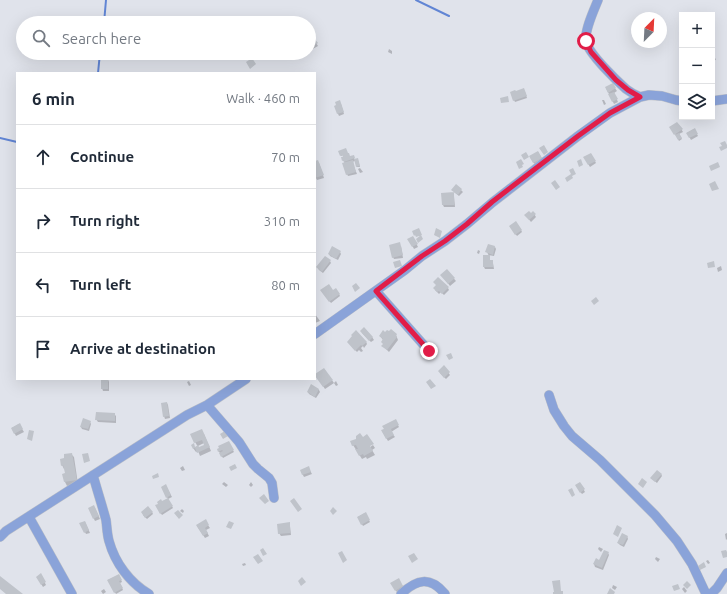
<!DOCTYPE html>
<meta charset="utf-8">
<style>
body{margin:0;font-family:Ubuntu,sans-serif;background:#f2f2f3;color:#1f2937}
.controls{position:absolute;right:12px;top:12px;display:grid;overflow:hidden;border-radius:0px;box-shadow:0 4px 16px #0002}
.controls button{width:36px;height:36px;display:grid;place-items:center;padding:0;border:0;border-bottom:1px solid #e0e1e3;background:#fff;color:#1f2937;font:20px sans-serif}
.compass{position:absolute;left:631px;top:12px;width:36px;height:36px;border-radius:50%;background:#fff;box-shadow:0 4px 16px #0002;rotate:24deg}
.stop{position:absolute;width:12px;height:12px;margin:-9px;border:3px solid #e11d48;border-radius:50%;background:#fff}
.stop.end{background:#e11d48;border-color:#fff;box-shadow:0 1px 4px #0008}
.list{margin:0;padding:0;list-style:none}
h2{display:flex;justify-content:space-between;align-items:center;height:52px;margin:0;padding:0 16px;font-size:17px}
h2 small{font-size:13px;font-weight:400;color:#747a83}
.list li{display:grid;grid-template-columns:26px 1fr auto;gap:12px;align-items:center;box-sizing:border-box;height:64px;padding:0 16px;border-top:1px solid #e0e1e3}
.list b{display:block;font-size:15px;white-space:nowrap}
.list em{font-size:13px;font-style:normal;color:#747a83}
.icon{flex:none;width:22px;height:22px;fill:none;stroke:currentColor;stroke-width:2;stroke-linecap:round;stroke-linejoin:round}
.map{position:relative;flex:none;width:727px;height:594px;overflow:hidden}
.search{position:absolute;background:#fff;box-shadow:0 4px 16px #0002;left:16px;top:16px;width:300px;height:44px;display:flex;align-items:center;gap:10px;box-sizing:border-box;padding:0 14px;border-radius:22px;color:#747a83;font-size:15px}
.panel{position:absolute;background:#fff;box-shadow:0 4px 16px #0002;left:16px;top:72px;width:300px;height:308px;border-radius:0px}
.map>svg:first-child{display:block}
</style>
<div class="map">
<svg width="727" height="594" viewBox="0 0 727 594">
<rect width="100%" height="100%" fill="#e0e3eb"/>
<path fill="#0003" fill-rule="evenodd" d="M313 38 318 46 309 51V41Z
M389 49 392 51V54L388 52Z
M712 56 716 59 714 62 712 60Z
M612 84 617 91 614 93 618 102 614 104 606 88Z
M516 92H525L527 98 515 102 514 100Z
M602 100H604L606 104 604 105Z
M341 104 344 114 339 116 335 107Z
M671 127H680L683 132 679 134 682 139 679 141Z
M694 129 698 136 691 140 687 133Z
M339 151 350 157 354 158 355 160H358L360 167H357L355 161 352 162 357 174 348 176 347 174 345 164 343 160 344 157 343 155 341 156Z
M538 152 543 160 535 165 530 157Z
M591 154 596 163 590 167 584 157Z
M315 162 319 163 324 178 317 180 315 176Z
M360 168 363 172 360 173 358 169Z
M456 185 463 192 459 196 454 192Z
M453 193 454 196 455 207H444L443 205 442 194Z
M533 212 536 217 531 222 527 217Z
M510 226 521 230 522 232 517 236Z
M413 237 418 247 414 249 409 239Z
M401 246 403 258 394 259 393 257Z
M495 247 496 249 494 256 488 255 490 258V261H492L493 263 494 269H485L484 267V256H489L487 252Z
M478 250 480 251 479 254 477 253Z
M340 252 341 254 338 260 330 256 329 254Z
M330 261 331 263 323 273 319 270 317 267Z
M721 266 722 270 718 272 717 268Z
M447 271 456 281 450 286 443 277Z
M448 288 449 290 444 295 441 292 439 294 435 290Z
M333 291 339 294 340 296 331 303 323 293Z
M315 314 320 321 315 323Z
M362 333 372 337 374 340 371 342Z
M396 335 398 340 389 352 383 346 384 344 383 340 380 336Z
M348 342H366L367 344 364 348 363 346 361 348 363 351 361 352 359 350 357 352Z
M444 367 450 375 446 379 440 373Z
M324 369 334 383 336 381 338 385 336 386 334 383 325 389 317 377Z
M102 379H108L109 382V391H103L102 388Z
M189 381 191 385 189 386 187 382Z
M311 386 319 390 320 392 316 398 309 394 308 392Z
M167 403 168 405 170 418 165 419 164 416Z
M114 414 116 416V423L98 422 96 419Z
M395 420 399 427 391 432 395 437 388 441 382 431Z
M90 422 91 424 89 431 82 429 81 427Z
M19 424 24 432 16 436 12 428Z
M204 434 211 451 200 456 198 451 196 452 193 448 198 447 195 442ZM204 443 206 446 199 449 198 446Z
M363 439 366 450 373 445 375 448 372 450 375 455 367 459 366 457 362 459 353 445Z
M228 442 234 452 223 458 218 450Z
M71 454 74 457 78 484 67 486 65 482 64 475 66 474 65 469H64L62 465 66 459Z
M183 466 185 470 182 471 180 468Z
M308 467 312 474 304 477 301 471Z
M661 474 662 476 657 483 651 478Z
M224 482 228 485 226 487 222 484Z
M251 482 253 485 251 487 249 485Z
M580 483 585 492 582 494 576 486Z
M166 486 172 497 168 499 173 508 162 515 156 506 168 499 162 487Z
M95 508 100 519 95 521 94 519Z
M182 509 184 511 183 513 180 511Z
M152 512 153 514 147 519 143 515Z
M365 513 370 522 363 526 358 517Z
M205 521 210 528 206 530 209 536 205 538 197 526Z
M85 522 90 533 86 534 81 524Z
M289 524 290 526 291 535 281 536 279 533Z
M727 533V539L726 540 725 534Z
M627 536 628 539 624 547 620 545 618 543Z
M599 547 603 549 601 552 598 549Z
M608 553 609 555 603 570 595 567 594 564V563L600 561Z
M656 557 660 559 658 562 655 559Z
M708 560 710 563 708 564 706 561Z
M245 563 246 565 243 566 242 564Z
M41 575 46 585 43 587 37 577Z
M119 575 122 582 120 583 123 590 116 594 108 580Z
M398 580 404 588 397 592 392 584Z
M613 585 617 587 615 590 612 588Z
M684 587 687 591 685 593 682 589Z
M104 589 106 592 103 594 101 591Z"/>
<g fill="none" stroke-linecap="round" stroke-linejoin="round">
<path stroke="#6185d4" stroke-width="2" d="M416 0 449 16
M104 23 106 0
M98 73 100 53
M0 138 17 142"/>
</g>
<path fill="#bfc3ca" d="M313 37 318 43 309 49V40Z
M252 58 256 64 250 69 246 62Z
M613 83 616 88 608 93 605 87Z
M524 88 527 96 513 101 510 92 515 90 516 91Z
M614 92 618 99 612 102 608 94Z
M508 96 509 102 501 103 500 98Z
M340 100 344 112 337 114 334 106 336 105 335 102Z
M677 122 683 129 674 135 669 127Z
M695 128 698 134 689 138 686 133Z
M679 133 682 138 678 140 675 135Z
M725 141 727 145V148L721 151 719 147 722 146 720 143Z
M544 145 548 152 544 155 539 148Z
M346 148 348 153H349L350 156 354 155 355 158 344 162V160L342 161 341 157H343L342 155 340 156 338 151Z
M538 151 542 158 533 163 529 156Z
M526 152 529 157 524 160 521 155Z
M591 153 596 161 588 165 583 157Z
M358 158 360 166 356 167 354 159Z
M521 159 524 164 522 165 523 167 519 169 516 162Z
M581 159 583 165 579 167 577 161Z
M318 160 324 175 315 178V161Z
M353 160 356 172 346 175 342 163Z
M718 162 720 167 711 171 709 166Z
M573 168 576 174 572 176 573 178 567 182 565 178 571 174 569 170Z
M555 180 560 187 556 190 551 183Z
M715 181 719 189 712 191 709 184Z
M456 184 462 189 458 195 451 190Z
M454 192V205H442L441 193Z
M529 211 531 213 533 211 536 214 529 220 524 215Z
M516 221 522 230 515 235 509 226Z
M419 228 422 235 416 237 415 235 414 236 412 231Z
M436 228 442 231 440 238 434 235Z
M421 235 423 239 418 243 416 239Z
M413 236 418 244 412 247 407 239Z
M400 242 403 255 392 258 389 245Z
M488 244 495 246 493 255 485 252Z
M332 246 341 251 336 259 328 254Z
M483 255H490V260H493V267H483Z
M325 256 331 260 322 272 316 267Z
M400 260 402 266 395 268 393 262Z
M714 261 715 267 708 268 707 263Z
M447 269 455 278 448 284 440 275Z
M438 277 449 287 442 294 439 291 437 292 433 288 436 285 433 282Z
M356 283 360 288 355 292 352 286Z
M329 284 333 290 336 288 340 294 329 302 320 290Z
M596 297 599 301 594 305 591 301Z
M364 327 373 337 369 341 360 331Z
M391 329 397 334 396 336 397 337 387 350 381 346 383 344 381 342 383 339 379 336 383 330 385 332 387 330 389 331Z
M356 330 367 342 362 346 361 345 355 351 347 342 352 336 351 335Z
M451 353 453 358 449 360 446 355Z
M444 365 450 372 444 378 438 371Z
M324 368 333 380 323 387 315 376V374Z
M101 379H108V389H101Z
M430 379 436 386 431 389 426 382Z
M311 384 319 389 315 397 307 392Z
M167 402 169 416 163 417 161 403Z
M96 412 115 413V421L95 420Z
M83 418 91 421 88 429 80 427Z
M396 419 399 425 391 429 394 435 386 439 381 430 384 429 382 426Z
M20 423 23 429 14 434 11 428Z
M202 429 210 447 197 453 195 448 193 449 191 445 194 443 195 447 198 445 199 447 204 445 202 440 194 443 190 434Z
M29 430 34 431 32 441 27 439Z
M225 431 228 436 223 439 220 434Z
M360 433 363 437 367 434 374 444 370 446 373 451 364 456 363 454 359 456 355 449H358L356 445 352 446 350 441 356 439V436Z
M229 441 234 450 221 457 219 453 223 451 222 450 218 452 217 449 219 448 218 446Z
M72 453 77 480 64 482 62 474 65 473 63 465 61 466 60 459 64 458V454Z
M88 453 90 461 84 463 82 454Z
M235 464 237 468 231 471 229 467Z
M309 466 311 472 302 475 300 470Z
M657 470 662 474 655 482 650 478Z
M158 473 159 477 153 479 152 476Z
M642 478 647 482 643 488 638 484Z
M580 482 585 489 580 493 575 485Z
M166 484 171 495 166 498 161 487Z
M572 488 575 495 572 497 568 490Z
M264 494 269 501 265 504 259 498Z
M168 498 173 506 160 514 155 505 158 504 157 502 161 499 162 501Z
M294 498 302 509 298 512 290 501Z
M94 505 99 516 93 519 88 508Z
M148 506 153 512 145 518 141 512Z
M333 507 337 511 333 515 330 511Z
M178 510 183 515 179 519 174 513Z
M366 512 370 520 361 525 357 517Z
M206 519 209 525 205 528 208 533 203 536 196 525Z
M85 521 89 530 84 533 79 523Z
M229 521 234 523 231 529 226 527Z
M290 522V533L278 534 277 524Z
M617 525 622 528 618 537 613 534Z
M622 533 628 536 623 545 617 543Z
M263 548 267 554 263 556 260 550Z
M604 550 609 552 602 568 593 564 596 558 599 560Z
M726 550 727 552V557L723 558 721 551Z
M342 551 347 560 343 563 338 553Z
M414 553 418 559 412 563 408 556Z
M258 554 263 561 258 564 253 557Z
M704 562 706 567 700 570 698 566Z
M41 573 46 582 41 585 36 577Z
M119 574 122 580 119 581 123 588 114 593 107 580Z
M0 576 23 594H6L0 589Z
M302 577 306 582 301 586 298 581Z
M399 578 403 586 395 591 390 583Z
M560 580 561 591H563V594H553V592H558H554L552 581Z
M687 581 691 585 687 589 683 585Z
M678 584 680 589 674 591 672 586Z
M610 588 615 592 614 594H607Z"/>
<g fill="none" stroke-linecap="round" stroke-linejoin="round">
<g stroke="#bdc0c7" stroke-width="10">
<path id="minor" d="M598 0C594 10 584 31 586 42 590 55 616 80 626 89 630 92 635 95 640 97
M712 101 727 99
M376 291 429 351
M315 334 405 270 422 256 445 241 467 224 493 202 578 136 610 113 640 97 649 95 662 96 676 100 682 101
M549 395 554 410 564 426 572 436 600 460 655 515 677 541 692 564 706 594
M207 405 239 442 253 464 258 469 269 478 272 483 274 498
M93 475C97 490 102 505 106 520 107 527 107 534 109 541 115 563 130 583 149 594
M29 517 72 594
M0 537 6 531 187 415 207 405 246 379
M401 594C417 579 430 576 445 594
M711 594 717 588 727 573"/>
</g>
<use href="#minor" stroke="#8aa3d9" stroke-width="9"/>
</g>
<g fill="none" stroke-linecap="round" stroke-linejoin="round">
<path stroke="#e11d48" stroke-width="5" d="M429 351 376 291 422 256 445 241 467 224 492 202 578 136 610 113 640 97 628 90 616 80 591 52 586 41"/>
</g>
</svg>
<div class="controls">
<button>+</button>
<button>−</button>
<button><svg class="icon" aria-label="layers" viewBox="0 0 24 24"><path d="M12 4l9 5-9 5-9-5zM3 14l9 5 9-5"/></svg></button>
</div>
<svg class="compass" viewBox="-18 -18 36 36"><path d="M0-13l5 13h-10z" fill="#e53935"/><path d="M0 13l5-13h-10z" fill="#747a83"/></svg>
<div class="stop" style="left:586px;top:41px"></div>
<div class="stop end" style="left:429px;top:351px"></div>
<div class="search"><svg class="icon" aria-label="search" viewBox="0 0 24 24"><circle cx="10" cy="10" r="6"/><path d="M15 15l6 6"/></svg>Search here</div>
<section class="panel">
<h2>6 min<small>Walk · 460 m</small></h2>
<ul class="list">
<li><svg class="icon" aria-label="ahead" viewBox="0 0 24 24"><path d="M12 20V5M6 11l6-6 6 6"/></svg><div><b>Continue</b></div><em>70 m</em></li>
<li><svg class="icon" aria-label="right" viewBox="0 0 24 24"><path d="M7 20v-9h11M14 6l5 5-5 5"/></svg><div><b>Turn right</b></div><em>310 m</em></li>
<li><svg class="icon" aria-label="left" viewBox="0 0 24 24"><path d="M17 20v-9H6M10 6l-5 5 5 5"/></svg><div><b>Turn left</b></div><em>80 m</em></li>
<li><svg class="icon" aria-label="arrive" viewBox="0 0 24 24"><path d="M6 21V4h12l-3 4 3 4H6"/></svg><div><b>Arrive at destination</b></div></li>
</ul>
</section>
</div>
